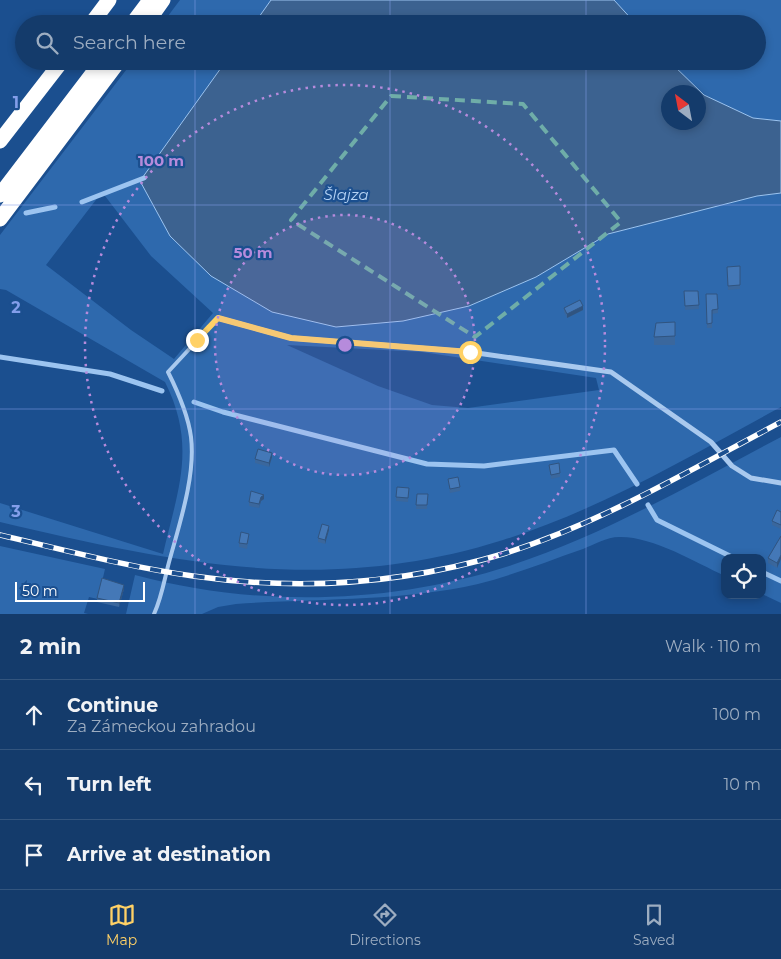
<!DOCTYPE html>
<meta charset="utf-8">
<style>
body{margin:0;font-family:Montserrat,sans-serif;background:#1d4271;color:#f1f3f6}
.controls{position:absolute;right:15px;bottom:15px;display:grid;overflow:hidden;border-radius:10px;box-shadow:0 2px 8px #0003}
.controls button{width:45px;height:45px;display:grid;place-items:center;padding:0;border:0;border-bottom:1px solid #33557e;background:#143b6b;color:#f1f3f6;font:25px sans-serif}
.compass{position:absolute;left:661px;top:85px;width:45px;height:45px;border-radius:50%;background:#143b6b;box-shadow:0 2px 8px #0003;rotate:328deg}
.scale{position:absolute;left:15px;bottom:12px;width:130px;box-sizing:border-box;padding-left:5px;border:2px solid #fff;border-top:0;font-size:14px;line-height:18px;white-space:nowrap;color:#fff;-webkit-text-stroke:4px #1b4f8f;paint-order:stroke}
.stop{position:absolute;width:15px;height:15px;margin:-11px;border:4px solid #ffd166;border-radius:50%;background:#fff}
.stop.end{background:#ffd166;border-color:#fff;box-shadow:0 1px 5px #0008}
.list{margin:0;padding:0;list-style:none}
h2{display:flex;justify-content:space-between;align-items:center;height:65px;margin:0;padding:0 20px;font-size:21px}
h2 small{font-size:16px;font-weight:400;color:#9dadc1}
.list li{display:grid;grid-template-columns:32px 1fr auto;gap:15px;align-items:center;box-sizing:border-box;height:70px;padding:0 20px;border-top:1px solid #33557e}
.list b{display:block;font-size:19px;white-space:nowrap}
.list p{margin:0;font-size:16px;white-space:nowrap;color:#9dadc1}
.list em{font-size:16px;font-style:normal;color:#9dadc1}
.icon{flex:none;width:28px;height:28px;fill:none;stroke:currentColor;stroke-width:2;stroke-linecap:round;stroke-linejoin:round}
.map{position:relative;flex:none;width:781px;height:614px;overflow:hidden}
.search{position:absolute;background:#143b6b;box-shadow:0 2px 8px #0003;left:15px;right:15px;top:15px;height:55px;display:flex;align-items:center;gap:12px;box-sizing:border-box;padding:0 18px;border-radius:28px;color:#9dadc1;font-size:19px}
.sheet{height:275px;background:#143b6b}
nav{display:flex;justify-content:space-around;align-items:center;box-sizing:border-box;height:70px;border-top:1px solid #33557e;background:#143b6b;font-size:14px;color:#9dadc1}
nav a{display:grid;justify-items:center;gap:2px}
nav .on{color:#ffd166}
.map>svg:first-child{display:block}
</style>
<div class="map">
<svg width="781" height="614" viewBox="0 0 781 614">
<rect width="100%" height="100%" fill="#1b4f8f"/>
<path fill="#2e69ad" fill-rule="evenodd" d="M180 0H271L254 24H162Z
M614 0H781V121L753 118 704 95 669 61H757V24H636Z
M133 61H226L140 181 469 306 536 277 608 234 757 196 781 193V407C691 455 600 510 503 540 325 596 175 563 0 522V503L163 554C178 489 197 446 165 382L6 290 0 289V235ZM102 192 151 256 213 313 174 359 131 330 46 265ZM287 345 422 352 596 378 599 390 468 408 432 405 378 386Z
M781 437V603L762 594V558H725V576C695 562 652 536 619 537 607 537 593 545 583 549 548 561 514 575 478 584 399 602 316 598 236 604L218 607 202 614H126L135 575C257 608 392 604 512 565 606 534 693 483 781 437Z
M0 546 105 569 98 599 89 597 84 613 88 614H0Z"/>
<path fill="#3c6290" stroke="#9cc4f0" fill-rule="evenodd" d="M271 0H614L636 24H254Z
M226 61H669L704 95 753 118 781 121V193L757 196 608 234 536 277 469 306 403 321 336 327 272 312 211 276 170 236 140 181ZM668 92H698V122H668Z"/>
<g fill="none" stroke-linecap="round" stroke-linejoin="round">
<path stroke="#9cc4f0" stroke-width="5" d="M82 202 144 178
M26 213 55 207
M0 357 110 374 162 391
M194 402 223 412 427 464 484 466 614 450 637 484
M648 505 657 520 734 558
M762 572 781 581"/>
<path stroke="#a9c9ee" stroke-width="4" d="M154 614C161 599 164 582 168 566 178 528 196 477 191 437 188 414 178 392 168 372L218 318"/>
<path stroke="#a9c9ee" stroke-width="5" d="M218 318 291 338 470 352 611 372 711 442 732 466 751 478 781 483"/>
<path stroke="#fff" stroke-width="15" d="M91 24 109 0
M132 24 150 0
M146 24 163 0
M0 141 62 61
M0 195 102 61
M0 219 119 61"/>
<g stroke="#fff" stroke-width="5.5">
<path id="rail" d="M0 535C64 550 128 567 193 576 298 591 405 584 506 553 603 522 692 469 781 422"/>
</g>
<use href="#rail" stroke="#1b4f8f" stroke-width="4" stroke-dasharray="11" stroke-linecap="butt"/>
</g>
<path fill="#3a679d" d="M740 266V289L728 290 727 267Z
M684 291H698L699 309 685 310Z
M706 294 718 309V313L712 314V328H707Z
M564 308 583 310 567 318 564 312Z
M675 322V345H654V337Z
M272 457 269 467 255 463V459Z
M549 465 560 473V477L551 479Z
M448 479 460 487V491L450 493Z
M397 487 409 488 408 502 396 501Z
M417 494H428L427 509H416Z
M264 499 261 501 259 508 249 506V502Z
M781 512V529L772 525V521Z
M329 530 325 544 318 542V538Z
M781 536 777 568 768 563V558Z
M249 538 247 549 239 547V543Z
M124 589 119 607 97 602V598Z"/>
<path fill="#305480" d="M583 306V310L567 318V314Z
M272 453V457L269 467V463Z
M264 495V499L261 501 259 508 261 497Z
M329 526V530L325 544V540Z
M781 555V559L777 568V563Z
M124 585V589L119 607V603Z"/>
<path fill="#4478b7" stroke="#305480" d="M740 266V285L728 286 727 267Z
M684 291H698L699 305 685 306Z
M706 294H717L718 309 712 310V323L707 324Z
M580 300 583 306 567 314 564 308Z
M675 322V336L654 337 656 323Z
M258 449 272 453 269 463 255 459Z
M559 463 560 473 551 475 549 465Z
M458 477 460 487 450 489 448 479Z
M397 487 409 488 408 498 396 497Z
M251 491 264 495 261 497 259 504 249 502Z
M417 494H428L427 505H416Z
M777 510 781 512V525L772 521Z
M322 524 329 526 325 540 318 538Z
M241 532 249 534 247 544 239 543Z
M781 536V555L777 563 768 558Z
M102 578 124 585 119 603 97 598Z"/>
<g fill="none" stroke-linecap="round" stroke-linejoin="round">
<path stroke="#ffd166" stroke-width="6" d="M197 340 218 318 291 338 470 352"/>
</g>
<path fill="none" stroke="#6fada8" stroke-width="4" stroke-dasharray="10 6" stroke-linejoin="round" d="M391 96 523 104 621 222 475 337 291 220Z"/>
<path fill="none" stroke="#839eea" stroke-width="1" stroke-opacity="0.55" d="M195 0V24M390 0V24M586 0V24M195 61V614M390 61V614M586 61V614M0 205H781M0 409H781"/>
<circle cx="345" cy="345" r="130" fill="#b68bdc" fill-opacity=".12"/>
<g fill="none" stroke="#b68bdc" stroke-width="2.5" stroke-dasharray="2.5 5">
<circle cx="345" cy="345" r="130"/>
<circle cx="345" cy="345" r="260"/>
</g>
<g text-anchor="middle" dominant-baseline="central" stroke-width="4.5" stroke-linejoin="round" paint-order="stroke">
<g font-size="15" font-style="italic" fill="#b5d3f5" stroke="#1b4f8f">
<text x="346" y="194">Šlajza</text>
</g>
</g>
<g font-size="16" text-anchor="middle" font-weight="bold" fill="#839eea" stroke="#1b4f8f" stroke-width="4.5" stroke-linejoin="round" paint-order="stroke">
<text x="16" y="108">1</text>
<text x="16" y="313">2</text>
<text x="16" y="517">3</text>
</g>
<circle cx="345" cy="345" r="8" fill="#b68bdc" stroke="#1b4f8f" stroke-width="2.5"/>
<g font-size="15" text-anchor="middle" font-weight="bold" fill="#b68bdc" stroke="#1b4f8f" stroke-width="4.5" stroke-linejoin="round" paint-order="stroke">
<text x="161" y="166">100 m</text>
<text x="253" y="258">50 m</text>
</g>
</svg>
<div class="controls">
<button><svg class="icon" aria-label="locate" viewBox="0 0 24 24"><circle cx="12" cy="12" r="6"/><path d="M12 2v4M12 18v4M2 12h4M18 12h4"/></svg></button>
</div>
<svg class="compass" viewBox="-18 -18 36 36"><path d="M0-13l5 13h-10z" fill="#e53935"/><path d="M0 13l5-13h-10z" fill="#9dadc1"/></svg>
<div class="scale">50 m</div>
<div class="stop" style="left:470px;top:352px"></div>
<div class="stop end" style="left:197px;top:340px"></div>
<div class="search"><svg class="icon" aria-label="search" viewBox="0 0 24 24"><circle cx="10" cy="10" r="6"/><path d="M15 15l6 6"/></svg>Search here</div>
</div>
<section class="sheet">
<h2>2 min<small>Walk · 110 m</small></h2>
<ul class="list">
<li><svg class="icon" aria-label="ahead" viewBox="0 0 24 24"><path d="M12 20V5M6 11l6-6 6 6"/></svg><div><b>Continue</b><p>Za Zámeckou zahradou</p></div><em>100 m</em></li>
<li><svg class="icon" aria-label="left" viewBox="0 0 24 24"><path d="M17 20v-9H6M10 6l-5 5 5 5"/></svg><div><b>Turn left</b></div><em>10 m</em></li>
<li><svg class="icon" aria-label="arrive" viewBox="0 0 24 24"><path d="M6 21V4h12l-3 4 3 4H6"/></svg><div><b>Arrive at destination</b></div></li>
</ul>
</section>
<nav>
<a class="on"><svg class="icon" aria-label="map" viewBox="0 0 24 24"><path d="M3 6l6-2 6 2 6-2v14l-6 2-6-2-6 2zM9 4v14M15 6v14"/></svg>Map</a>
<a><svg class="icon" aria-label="directions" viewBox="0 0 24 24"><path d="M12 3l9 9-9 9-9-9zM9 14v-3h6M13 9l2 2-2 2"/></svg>Directions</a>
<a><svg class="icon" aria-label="saved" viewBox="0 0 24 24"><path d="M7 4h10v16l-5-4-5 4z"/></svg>Saved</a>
</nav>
